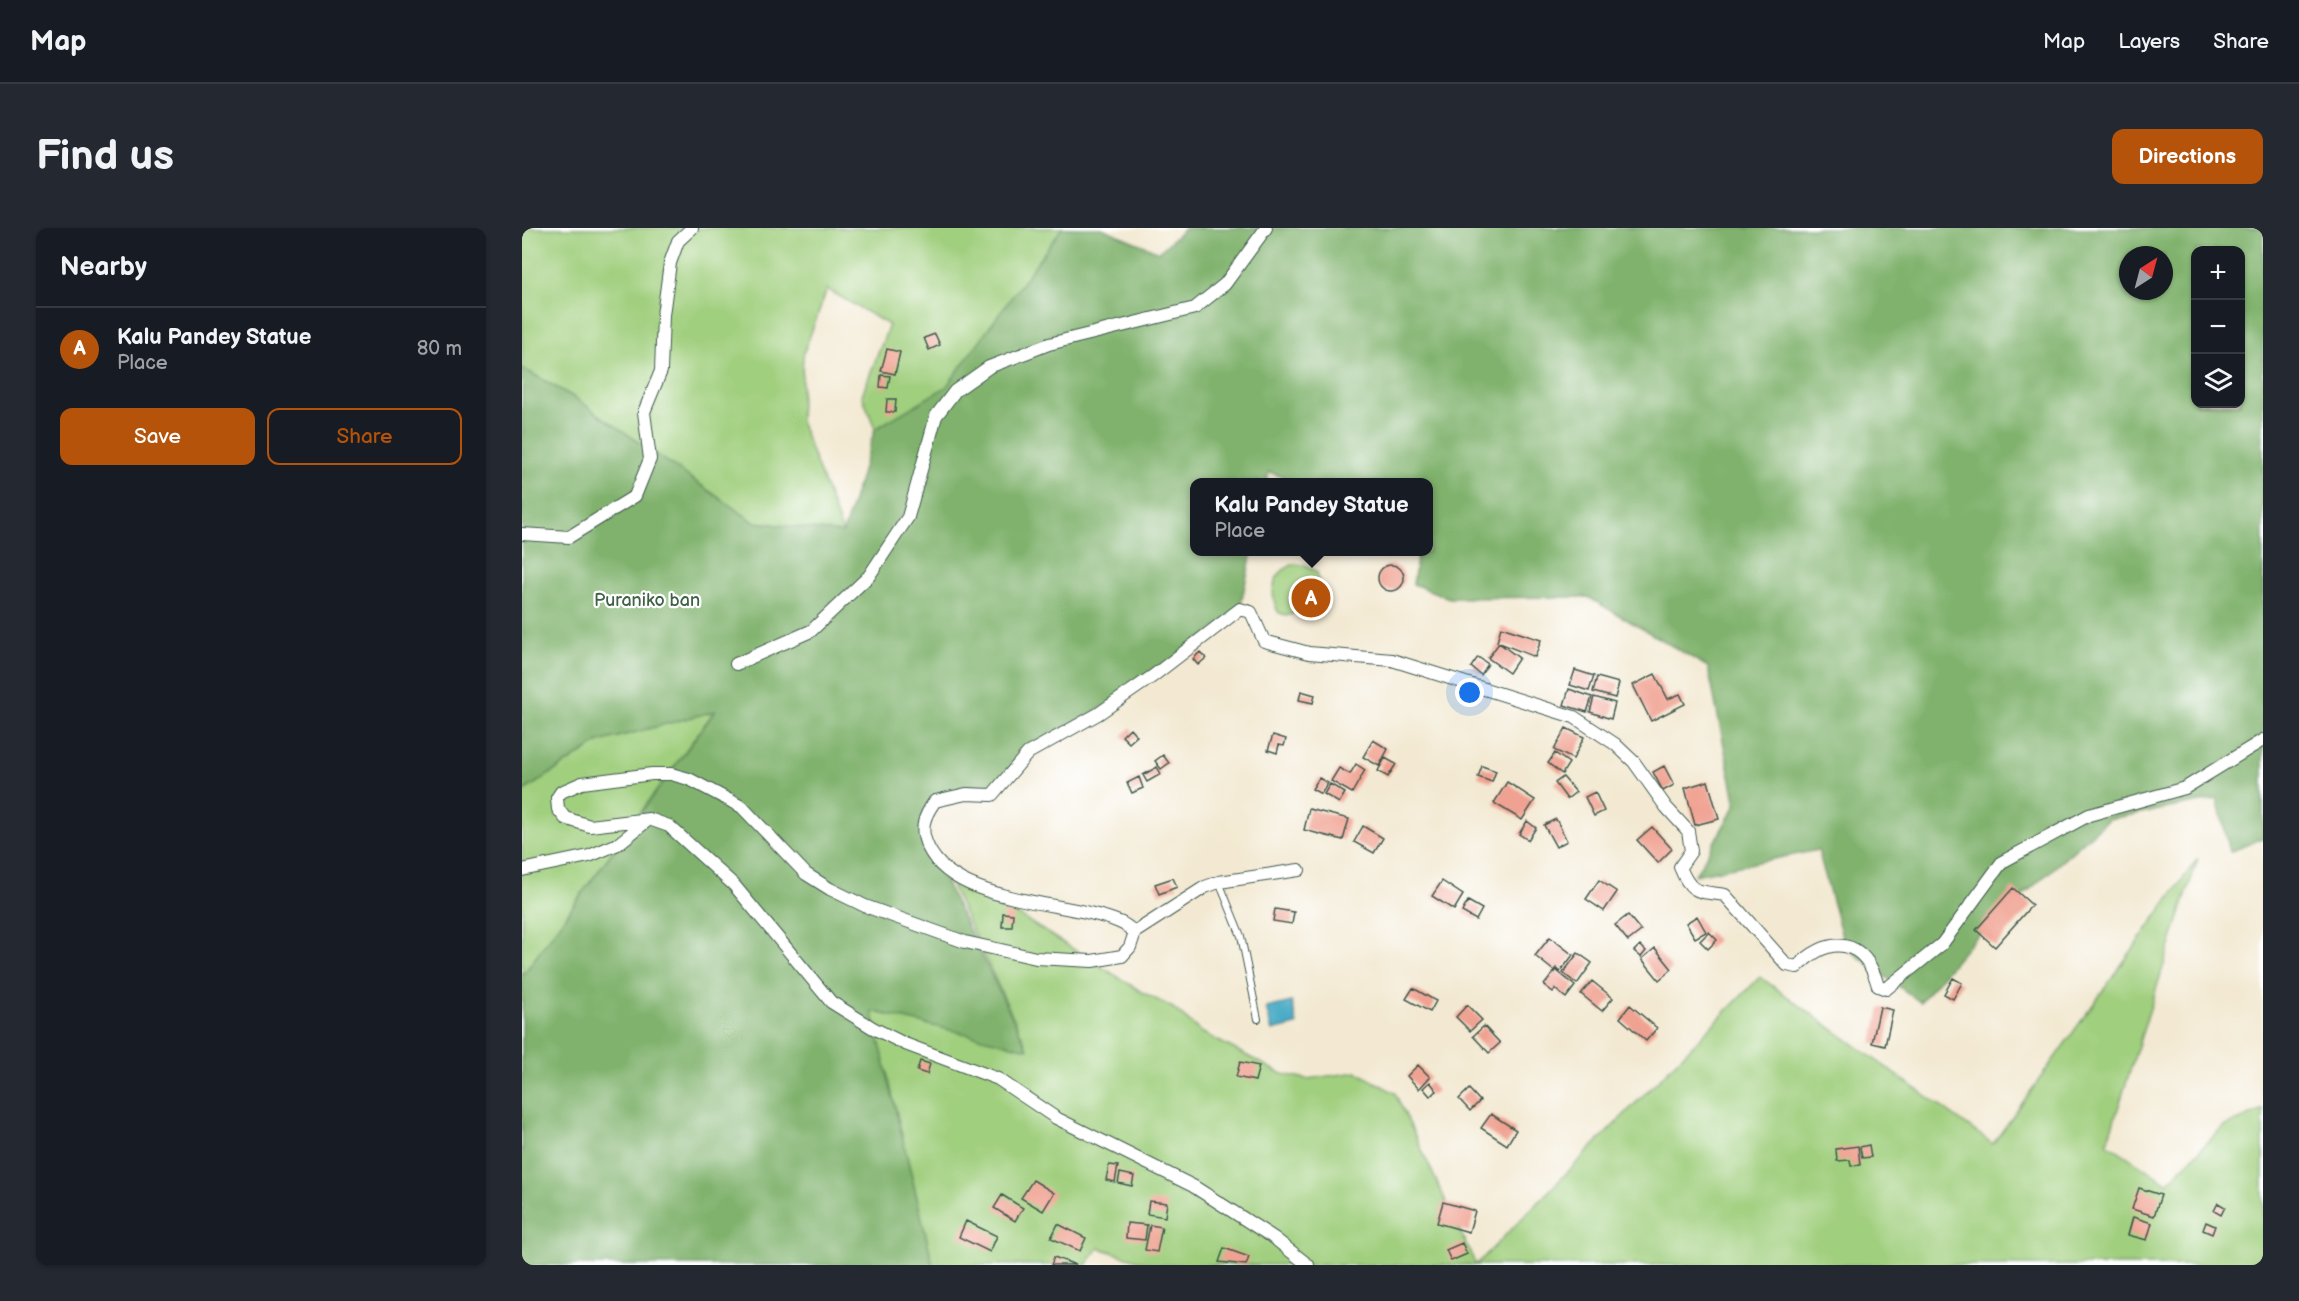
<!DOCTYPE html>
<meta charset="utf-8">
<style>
body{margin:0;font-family:"Balsamiq Sans",sans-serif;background:#242831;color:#f1f3f6}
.controls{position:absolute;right:18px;top:18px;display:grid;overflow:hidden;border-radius:12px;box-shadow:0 2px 4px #0004}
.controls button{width:54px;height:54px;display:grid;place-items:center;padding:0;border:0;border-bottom:2px solid #363941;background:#171b24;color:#f1f3f6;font:30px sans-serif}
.compass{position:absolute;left:1597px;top:18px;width:54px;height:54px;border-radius:50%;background:#171b24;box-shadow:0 2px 4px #0004;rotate:36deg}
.you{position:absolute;left:948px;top:465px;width:21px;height:21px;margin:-15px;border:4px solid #fff;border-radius:50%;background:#1a73e8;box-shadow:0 0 0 9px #1a73e833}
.badge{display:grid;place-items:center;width:39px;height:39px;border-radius:50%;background:#b45309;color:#fff;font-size:20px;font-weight:700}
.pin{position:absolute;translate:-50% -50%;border:3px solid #fff;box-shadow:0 2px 6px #0006}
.popup{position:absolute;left:668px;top:250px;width:243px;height:78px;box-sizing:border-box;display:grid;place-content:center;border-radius:12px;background:#171b24;filter:drop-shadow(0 2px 4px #0005);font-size:20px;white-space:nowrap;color:#9ea1a6}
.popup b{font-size:22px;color:#f1f3f6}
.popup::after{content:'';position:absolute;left:50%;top:100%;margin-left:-12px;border:12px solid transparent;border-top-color:#171b24}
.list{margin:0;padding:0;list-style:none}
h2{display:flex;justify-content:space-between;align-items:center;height:78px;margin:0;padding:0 24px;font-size:26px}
h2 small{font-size:20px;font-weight:400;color:#9ea1a6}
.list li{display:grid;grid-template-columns:39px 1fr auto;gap:18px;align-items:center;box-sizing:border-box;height:84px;padding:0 24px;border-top:2px solid #363941}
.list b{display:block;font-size:22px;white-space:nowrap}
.list p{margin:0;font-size:20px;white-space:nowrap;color:#9ea1a6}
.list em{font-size:20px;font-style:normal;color:#9ea1a6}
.actions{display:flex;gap:12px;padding:18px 24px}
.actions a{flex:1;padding:14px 0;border:2px solid #b45309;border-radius:12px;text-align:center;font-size:21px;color:#b45309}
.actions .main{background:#b45309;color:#fff}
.icon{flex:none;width:33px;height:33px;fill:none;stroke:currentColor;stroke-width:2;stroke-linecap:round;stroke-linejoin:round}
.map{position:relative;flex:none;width:1741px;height:1037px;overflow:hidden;border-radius:12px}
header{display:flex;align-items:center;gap:36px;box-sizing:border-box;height:84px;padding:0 30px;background:#171b24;border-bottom:2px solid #363941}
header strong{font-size:28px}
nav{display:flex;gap:33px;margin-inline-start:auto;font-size:21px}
.intro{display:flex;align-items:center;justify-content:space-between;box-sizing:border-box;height:144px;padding:0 36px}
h1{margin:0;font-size:42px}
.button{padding:15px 27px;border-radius:12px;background:#b45309;color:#fff;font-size:21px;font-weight:700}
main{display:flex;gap:36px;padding:0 36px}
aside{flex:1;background:#171b24;border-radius:12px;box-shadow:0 2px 4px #0004}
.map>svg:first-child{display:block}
</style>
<header>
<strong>Map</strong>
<nav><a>Map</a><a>Layers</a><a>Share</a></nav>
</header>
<div class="intro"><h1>Find us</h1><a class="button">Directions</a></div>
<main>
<aside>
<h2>Nearby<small></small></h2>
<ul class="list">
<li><span class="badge">A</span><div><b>Kalu Pandey Statue</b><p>Place</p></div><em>80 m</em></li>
</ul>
<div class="actions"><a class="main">Save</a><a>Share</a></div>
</aside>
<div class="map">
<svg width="1741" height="1037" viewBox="0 0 1741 1037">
<rect width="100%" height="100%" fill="#fff"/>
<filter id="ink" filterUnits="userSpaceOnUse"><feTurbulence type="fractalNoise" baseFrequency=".0167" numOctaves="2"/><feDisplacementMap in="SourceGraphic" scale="12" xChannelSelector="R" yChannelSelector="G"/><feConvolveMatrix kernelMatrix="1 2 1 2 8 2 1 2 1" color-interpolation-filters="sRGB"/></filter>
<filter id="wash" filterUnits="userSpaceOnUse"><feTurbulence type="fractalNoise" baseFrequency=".008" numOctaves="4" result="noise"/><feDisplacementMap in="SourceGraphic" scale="24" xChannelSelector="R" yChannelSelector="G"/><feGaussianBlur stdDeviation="1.35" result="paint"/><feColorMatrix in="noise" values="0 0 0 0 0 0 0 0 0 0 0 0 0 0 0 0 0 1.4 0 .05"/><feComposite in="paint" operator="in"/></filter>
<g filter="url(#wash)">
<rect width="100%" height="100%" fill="#f3e9d2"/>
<path fill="#a0cf7e" stroke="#608659" stroke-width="1.5" d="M0 0H550L433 163 353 201 340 167 367 97 305 61 281 127 278 193 321 305 232 294 53 170 0 140Z
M773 336 785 338 795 344 799 362 788 380 764 388 756 384C747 364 750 344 773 336Z
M193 482 0 748V564L77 514Z
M1676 630 1585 915 1645 955 1701 899 1741 882V1037H630L577 1020 564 1037H411L350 783 506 821 421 640 620 764 651 780 679 804 760 846 785 851 835 844 873 865 954 1037 1238 749 1471 916Z"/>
<path fill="#80b26d" stroke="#507850" stroke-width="1.5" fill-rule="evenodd" d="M540 0H580L637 24 663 0H1741V610L1708 624 1695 571 1587 591 1451 712 1398 774 1323 719 1296 622 1173 647 1214 577 1186 439 1066 369 927 370 891 356 896 324H906V254H775L747 244 744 254H672V324H730L718 381 631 448 506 525 470 567 413 573 400 607 506 821 350 783 411 1037H0V748L193 483 77 514 0 564V140L53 170 232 294 321 305 353 201 424 159ZM1674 22H1718V176H1674ZM1606 27H1642V63H1606Z"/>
<path fill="#45a9c5" stroke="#32737c" stroke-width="1.5" d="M770 774 775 797 750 803 744 780Z"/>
<g id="blocks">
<path fill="#f0a292" d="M413 106 418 117 407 122 402 110Z
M365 121 378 124 373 146 359 143Z
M359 147 368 148 366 160 358 159Z
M365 171H374L373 184H364Z
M787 324H800L797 333 785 329Z
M856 350a13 13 0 1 1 26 0a13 13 0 1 1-26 0Z
M979 399 1019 412 1013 429 975 414Z
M977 415 997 430 987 445 966 430Z
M678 424 684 430 676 437 671 431Z
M956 429 966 436 959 447 949 439Z
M1053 442 1072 448 1067 463 1048 457Z
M1133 446 1146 471 1158 466 1163 476 1129 493 1111 457Z
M1075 449 1097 455 1093 470 1071 464Z
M1047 461 1070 469 1065 484 1042 477Z
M779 463 793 467 791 475 777 472Z
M1072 469 1093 475 1089 491 1068 484Z
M608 500 615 508 607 515 600 508Z
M1044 500 1062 509 1051 531 1032 522Z
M751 507 764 511 762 518 757 517 755 525 746 522Z
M851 512 866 521 857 538 841 529Z
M1033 525 1047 535 1040 546 1026 535Z
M641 527 647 535 639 541 633 533Z
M863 530 874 536 866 549 856 543Z
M834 536 843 542 830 565 809 553 817 540 828 546Z
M960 538 974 543 970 554 956 549Z
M1142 538 1152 557 1141 563 1131 544Z
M635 539 639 546 625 554 621 547Z
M617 549 621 560 610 565 605 555Z
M1041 549 1054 564 1045 571 1033 555Z
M797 550 806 555 799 566 790 561Z
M1186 553 1197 591 1173 597 1163 560Z
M985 554 1013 572 1000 592 972 575Z
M808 556 823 565 817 575 802 566Z
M1073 564 1082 583 1072 588 1063 569Z
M787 581 827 591 821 612 782 602Z
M1034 591 1045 613 1034 619 1022 597Z
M1005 593 1014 600 1006 612 997 606Z
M841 598 861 610 852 625 832 614Z
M1130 599 1150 621 1136 635 1115 612Z
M651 650 655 659 637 666 633 656Z
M1077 652 1095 664 1082 683 1064 671Z
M920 653 941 667 932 682 910 668Z
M1491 660 1510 677 1473 719 1454 702Z
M946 673 960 681 954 692 940 684Z
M753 681 772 684 770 696 751 693Z
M481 685 491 686 490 699H480Z
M1106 687 1119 703 1106 713 1093 697Z
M1175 688 1184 704 1173 710 1164 695Z
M1187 704 1195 712 1186 721 1178 713Z
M1028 709 1051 727 1038 744 1034 740 1032 743 1013 728Z
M1118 717 1124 723 1119 729 1112 723Z
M1133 720 1150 741 1137 752 1120 731Z
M1056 725 1070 735 1055 756 1041 745Z
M1034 742 1053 758 1044 770 1033 761 1031 764 1022 757Z
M1431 750 1440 755 1431 771 1422 766Z
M1070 753 1091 770 1080 783 1059 766Z
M891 760 914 773 908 784 884 771Z
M945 777 960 792 948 803 934 789Z
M1108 777 1135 800 1124 813 1098 790Z
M1358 779 1371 782 1363 818 1350 815Z
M962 798 978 815 967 825 951 808Z
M398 833 408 836 405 846 395 843Z
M718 834 737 838 733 853 714 849Z
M896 837 908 849 897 861 885 848Z
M908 854 915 863 908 868 901 860Z
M947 861 958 873 948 883 937 871Z
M969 886 994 902 985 917 959 900Z
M1347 917 1349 929 1340 930 1338 919Z
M1336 918 1338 937 1329 938 1328 932 1315 933 1314 921Z
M587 937 596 938 593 954 584 952Z
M598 945 612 948 610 958 596 955Z
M511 952 532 965 521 983 499 970Z
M1617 960 1639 967 1632 988 1610 981Z
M480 967 501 980 493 993 472 980Z
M627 973 645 975 643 989 625 986Z
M921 974 953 983 947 1004 915 995Z
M1696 975 1703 979 1699 987 1692 983Z
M1611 989 1630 995 1625 1012 1606 1007Z
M444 993 475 1008 468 1024 437 1009Z
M1684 994 1693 998 1690 1006 1681 1002Z
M605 995 625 997 623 1012 604 1010Z
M536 996 564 1010 558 1023 529 1010Z
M628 997 640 999 635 1024 623 1022Z
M940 1015 945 1026 929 1033 924 1022Z
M702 1020 727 1029 724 1037 697 1034Z
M532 1029 554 1037H529Z"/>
</g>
</g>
<g filter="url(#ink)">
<use href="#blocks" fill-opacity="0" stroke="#3f574c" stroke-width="1.5"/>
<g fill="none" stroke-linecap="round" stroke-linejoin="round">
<g stroke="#3f574c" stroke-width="8">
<path id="service" d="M697 654 719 708 736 791"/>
</g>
<g stroke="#3f574c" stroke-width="14">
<path id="minor" d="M0 306 47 309 113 268 128 231 122 184 139 143 141 87 148 35 156 13 170 0
M214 436 289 403 347 348 386 289 414 188 433 163 467 139 527 116 673 80 703 56 744 0
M0 642 67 628 96 616 126 592
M777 642 697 654 683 659 613 704 608 719 600 728 570 733 514 730 443 714 343 678 308 661 284 646 220 579 167 551 149 546H130L60 555 39 564 35 570 36 581 43 590 68 598 127 591 147 598 212 657 309 774 351 800 383 816 476 851 534 890 671 958 752 1010 786 1037
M613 704C608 701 603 696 597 694 545 672 433 677 406 619 397 601 402 588 413 573L444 566 470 567 506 525 576 486 631 448 718 381 729 384 742 413 787 425 870 432 1052 489 1093 516 1112 534 1144 579 1166 603 1169 623 1158 639C1169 667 1177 663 1203 667L1265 737 1275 739C1308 706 1343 710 1356 758L1364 761 1420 716 1480 634 1567 587 1663 560 1741 512"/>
</g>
<use href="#service" stroke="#fff" stroke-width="6"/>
<use href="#minor" stroke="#fff" stroke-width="12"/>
</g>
</g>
<g text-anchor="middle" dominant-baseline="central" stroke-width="4.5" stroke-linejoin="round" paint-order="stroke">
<g font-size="18" fill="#3f6246" stroke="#fff">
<text x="125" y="372">Puraniko ban</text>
</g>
</g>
</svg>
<div class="controls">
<button>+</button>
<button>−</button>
<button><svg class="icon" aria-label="layers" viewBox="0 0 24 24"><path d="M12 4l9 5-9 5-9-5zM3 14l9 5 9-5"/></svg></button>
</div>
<svg class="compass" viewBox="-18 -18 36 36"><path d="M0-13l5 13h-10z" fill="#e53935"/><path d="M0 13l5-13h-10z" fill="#9ea1a6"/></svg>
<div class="you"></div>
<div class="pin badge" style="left:789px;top:370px">A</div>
<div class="popup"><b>Kalu Pandey Statue</b>Place</div>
</div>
</main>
